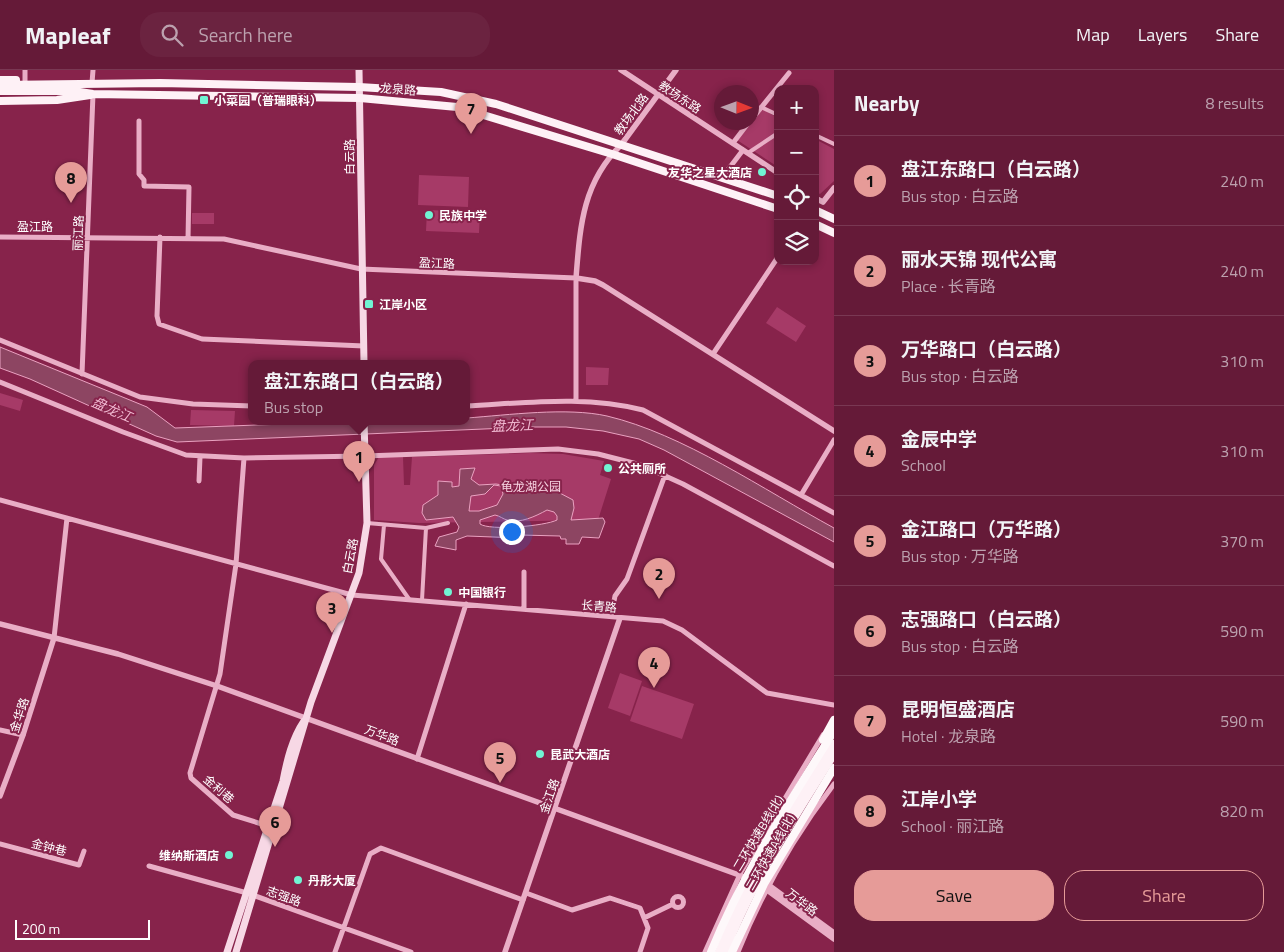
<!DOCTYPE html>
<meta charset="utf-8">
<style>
body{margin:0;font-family:"Titillium Web","Noto Sans SC",sans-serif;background:#6b2340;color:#f1f3f6}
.controls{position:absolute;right:15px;top:15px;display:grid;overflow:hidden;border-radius:10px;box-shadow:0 2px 8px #0003}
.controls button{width:45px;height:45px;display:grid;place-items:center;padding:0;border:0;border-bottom:1px solid #793853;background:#651a38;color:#f1f3f6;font:25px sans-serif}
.compass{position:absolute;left:714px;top:15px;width:45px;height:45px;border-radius:50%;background:#651a38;box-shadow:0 2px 8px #0003;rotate:91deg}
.scale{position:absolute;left:15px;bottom:12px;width:135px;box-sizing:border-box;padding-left:5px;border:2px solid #fff;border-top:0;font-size:14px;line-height:18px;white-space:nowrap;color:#fff;-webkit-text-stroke:4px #87234b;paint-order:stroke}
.you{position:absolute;left:511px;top:461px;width:18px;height:18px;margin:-12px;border:4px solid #fff;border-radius:50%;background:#1a73e8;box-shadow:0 0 0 8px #1a73e833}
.badge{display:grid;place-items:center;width:32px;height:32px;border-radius:50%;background:#e69b98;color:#111;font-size:16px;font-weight:700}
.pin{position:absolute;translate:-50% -41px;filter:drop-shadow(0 1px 2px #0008)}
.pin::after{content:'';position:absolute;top:26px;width:18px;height:15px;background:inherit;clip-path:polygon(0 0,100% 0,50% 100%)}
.popup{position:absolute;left:248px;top:290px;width:222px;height:65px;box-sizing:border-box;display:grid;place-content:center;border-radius:10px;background:#651a38;filter:drop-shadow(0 1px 4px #0005);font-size:16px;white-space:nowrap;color:#bca1ae}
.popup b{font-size:19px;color:#f1f3f6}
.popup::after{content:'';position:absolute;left:50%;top:100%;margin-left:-10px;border:10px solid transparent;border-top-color:#651a38}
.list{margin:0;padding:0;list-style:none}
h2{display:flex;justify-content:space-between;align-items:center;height:65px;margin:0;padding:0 20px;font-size:21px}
h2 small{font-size:16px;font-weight:400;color:#bca1ae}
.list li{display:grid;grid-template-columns:32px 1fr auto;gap:15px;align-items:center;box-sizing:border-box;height:90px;padding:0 20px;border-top:1px solid #793853}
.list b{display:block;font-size:19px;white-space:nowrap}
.list p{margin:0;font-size:16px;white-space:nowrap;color:#bca1ae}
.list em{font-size:16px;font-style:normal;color:#bca1ae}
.actions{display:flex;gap:10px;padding:15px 20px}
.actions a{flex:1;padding:11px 0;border:1px solid #e69b98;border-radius:20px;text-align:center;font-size:18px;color:#e69b98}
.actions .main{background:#e69b98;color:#111}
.icon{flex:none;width:28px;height:28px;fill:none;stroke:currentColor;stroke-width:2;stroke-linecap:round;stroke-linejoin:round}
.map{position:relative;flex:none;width:834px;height:882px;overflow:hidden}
header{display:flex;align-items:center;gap:30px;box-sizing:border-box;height:70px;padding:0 25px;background:#651a38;border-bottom:1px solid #793853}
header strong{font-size:24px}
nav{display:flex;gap:28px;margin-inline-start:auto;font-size:18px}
.search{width:350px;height:45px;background:#6b2340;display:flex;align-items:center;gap:12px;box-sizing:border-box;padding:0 18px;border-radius:20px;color:#bca1ae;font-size:19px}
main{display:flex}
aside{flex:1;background:#651a38}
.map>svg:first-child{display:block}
</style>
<header>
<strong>Mapleaf</strong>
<div class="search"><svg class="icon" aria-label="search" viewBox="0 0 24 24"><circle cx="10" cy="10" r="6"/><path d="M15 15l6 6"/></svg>Search here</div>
<nav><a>Map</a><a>Layers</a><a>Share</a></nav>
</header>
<main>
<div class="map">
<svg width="834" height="882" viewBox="0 0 834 882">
<rect width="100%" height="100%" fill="#87234b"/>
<path fill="#a63a67" d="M762 39 778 48V97L737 70Z
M815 69 834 79V111L820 124 815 121Z
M419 105 469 107 468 137 418 135Z
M427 140 480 142 479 163 426 161Z
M192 143H214V154H192Z
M777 237 806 256 796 272 766 253Z
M586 297 609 298 608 315H586Z
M0 323 23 330 20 341 0 335Z
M191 340 235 341 234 356 190 355Z
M530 383 563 384 604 391 600 405 611 409 598 450 419 453 374 450V395L379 387H403L404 415H410L412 387Z
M620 603 642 611 630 646 608 638Z
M642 616 694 634 682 669 630 651Z"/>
<path fill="#8d4562" stroke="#eaa2c1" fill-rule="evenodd" d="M0 277 147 337 175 358 368 351H466L467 348C508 345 567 337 607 346 683 364 764 420 834 458V472L664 380 639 369 603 361 566 357H531L177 372 156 366 30 309 0 298Z
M475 398 471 409 479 415 496 414 516 417 548 413 556 421 573 430 574 438 571 450 603 448 605 452 599 468 582 467 579 474H566V469H561L560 466 520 465 519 468 467 466 456 470V480L435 476 439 467 457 462 459 457 453 447 426 450 422 443 423 435 438 425V411L452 412V417L459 416 460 399ZM494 415 501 416 503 424 497 435 479 441H469L471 426 485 424ZM547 440 554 442 557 446V450C545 456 490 461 480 454V450L495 445C500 446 503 449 507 450 520 454 536 446 547 440Z"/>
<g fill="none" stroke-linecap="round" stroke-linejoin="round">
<path stroke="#e9aec6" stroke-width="4" d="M761 37 778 45
M815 65 834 74
M748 83 778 63
M367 453 426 458 422 530
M384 455 381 489 409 529
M426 458 448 453"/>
<path stroke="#e9aec6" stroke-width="5" d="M25 11V0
M92 13 93 0
M752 49 789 3
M139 51V104L144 110V116L189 117 188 169
M733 73 749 52
M725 109 727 101 743 80
M0 167 224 169 361 199 576 208V330
M160 167 157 246 159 254 202 269 364 276
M0 270 140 327 193 334 252 336
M713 284 778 187
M82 304 93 24
M0 312 123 362 186 385 244 388 365 386 558 379 598 384 641 395 683 414 834 496
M466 336C526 333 585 325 643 340L834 443
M244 388 236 494 220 604 190 703 191 708 233 745 268 756
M199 411 200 387
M801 425 834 370
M0 430 352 525 663 551 682 560 767 623 834 635
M524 539V502
M611 547 615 526 627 509 665 405
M54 568 67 448
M0 660 23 665
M417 689 466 534
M0 774 79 795 84 781
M149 796 247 823 411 882
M526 823 572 840 610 828 640 838 648 858 640 882
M672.5 832a5.5 5.5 0 1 1 11 0a5.5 5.5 0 1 1-11 0Z
M644 848 673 834
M335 882 370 784 381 778 523 830
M705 882 741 802 823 665
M738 882C762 822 795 765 834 714"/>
<path stroke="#e9aec6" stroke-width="5.5" d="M621 0 778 103
M676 0 621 75C582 113 580 158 576 208L595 211 603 215 834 361
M815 128 823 132
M823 132 834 118
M0 554 118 584 217 616 750 809
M0 726 23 665 54 568
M763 811 834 863
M760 815 834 869
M505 882 620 548"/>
<path stroke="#f7d8e5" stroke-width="7" d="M359 0 364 293
M227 882 283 711C287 690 292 669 304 651
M236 882 311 632 359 503 367 453 364 351"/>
<path stroke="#fef1f6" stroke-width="8" d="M0 10H16
M0 15 160 13 359 17 441 22 496 34 778 126
M0 21H73L93 24 360 28 457 37 612 84 778 139
M0 31 57 30 90 25
M815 140 834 149
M815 154 834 163
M719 882C748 808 792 742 834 674
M725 882C752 811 794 748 834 684"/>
<path stroke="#fef8fa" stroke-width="8" d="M823 670 834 650
M711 882C743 803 789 733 834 661
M732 882 764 814 834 698"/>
</g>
<g fill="#71f4d3" stroke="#87234b" stroke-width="2">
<rect x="199" y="25" width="10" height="10" rx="2.5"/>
<circle cx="762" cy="102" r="5"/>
<circle cx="429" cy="145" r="5"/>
<rect x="364" y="229" width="10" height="10" rx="2.5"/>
<circle cx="608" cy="398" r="5"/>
<circle cx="448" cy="522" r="5"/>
<circle cx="540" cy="684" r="5"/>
<circle cx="229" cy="785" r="5"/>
<circle cx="298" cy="810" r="5"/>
</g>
<g text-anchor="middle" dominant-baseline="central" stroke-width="4" stroke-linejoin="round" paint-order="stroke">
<g font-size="12" fill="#fff" stroke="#87234b">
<text transform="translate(398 19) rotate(4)">龙泉路</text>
<text transform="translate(680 27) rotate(33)">教场东路</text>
<text transform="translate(631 44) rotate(-54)">教场北路</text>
<text transform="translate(349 87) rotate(-90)">白云路</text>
<text x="35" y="156">盈江路</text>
<text transform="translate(78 163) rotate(-88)">丽江路</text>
<text transform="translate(437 193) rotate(2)">盈江路</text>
<text transform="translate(350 486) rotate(-79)">白云路</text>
<text transform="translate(599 536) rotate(5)">长青路</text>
<text transform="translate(19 645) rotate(-72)">金华路</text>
<text transform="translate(382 665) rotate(21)">万华路</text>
<text transform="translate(219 719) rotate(41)">金利巷</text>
<text transform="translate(549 726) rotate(-71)">金江路</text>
<text transform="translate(758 763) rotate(-59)">二环快速B线(北)</text>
<text transform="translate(49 777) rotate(14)">金钟巷</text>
<text transform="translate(770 782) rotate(-60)">二环快速A线(北)</text>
<text transform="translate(284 826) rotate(20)">志强路</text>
<text transform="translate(802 832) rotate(37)">万华路</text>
</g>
<g font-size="12" font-weight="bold" fill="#fff" stroke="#87234b" text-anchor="start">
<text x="214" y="30">小菜园（普瑞眼科）</text>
<text x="752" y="102" text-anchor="end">友华之星大酒店</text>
<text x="439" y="145">民族中学</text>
<text x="379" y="234">江岸小区</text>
<text x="618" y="398">公共厕所</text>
<text x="458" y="522">中国银行</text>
<text x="550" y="684">昆武大酒店</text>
<text x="219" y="785" text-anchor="end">维纳斯酒店</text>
<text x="308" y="810">丹彤大厦</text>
</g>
<g font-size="12" fill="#f7d2e1" stroke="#87234b">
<text x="531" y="416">龟龙湖公园</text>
</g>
<g font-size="14" font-style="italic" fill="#f0b9d1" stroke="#87234b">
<text transform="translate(112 339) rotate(24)">盘龙江</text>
<text transform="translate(512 355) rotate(-2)">盘龙江</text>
</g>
</g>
</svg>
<div class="controls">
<button>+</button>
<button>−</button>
<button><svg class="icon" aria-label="locate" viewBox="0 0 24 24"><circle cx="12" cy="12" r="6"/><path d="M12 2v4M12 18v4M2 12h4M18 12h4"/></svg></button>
<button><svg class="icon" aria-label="layers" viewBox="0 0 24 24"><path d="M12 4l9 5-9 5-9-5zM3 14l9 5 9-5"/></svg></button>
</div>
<svg class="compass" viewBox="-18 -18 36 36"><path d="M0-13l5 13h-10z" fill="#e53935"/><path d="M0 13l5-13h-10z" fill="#bca1ae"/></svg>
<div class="scale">200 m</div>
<div class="you"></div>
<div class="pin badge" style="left:359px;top:412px">1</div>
<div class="popup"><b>盘江东路口（白云路）</b>Bus stop</div>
<div class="pin badge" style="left:659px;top:529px">2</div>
<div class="pin badge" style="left:332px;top:563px">3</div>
<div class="pin badge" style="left:654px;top:618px">4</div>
<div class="pin badge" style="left:500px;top:713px">5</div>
<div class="pin badge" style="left:275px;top:777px">6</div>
<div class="pin badge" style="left:471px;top:64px">7</div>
<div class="pin badge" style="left:71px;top:133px">8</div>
</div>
<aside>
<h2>Nearby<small>8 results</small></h2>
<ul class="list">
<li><span class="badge">1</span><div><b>盘江东路口（白云路）</b><p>Bus stop · 白云路</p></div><em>240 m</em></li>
<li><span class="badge">2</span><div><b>丽水天锦 现代公寓</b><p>Place · 长青路</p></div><em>240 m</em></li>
<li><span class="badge">3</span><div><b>万华路口（白云路）</b><p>Bus stop · 白云路</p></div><em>310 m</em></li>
<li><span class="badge">4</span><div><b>金辰中学</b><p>School</p></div><em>310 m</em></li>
<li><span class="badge">5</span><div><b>金江路口（万华路）</b><p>Bus stop · 万华路</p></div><em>370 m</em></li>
<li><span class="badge">6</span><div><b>志强路口（白云路）</b><p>Bus stop · 白云路</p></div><em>590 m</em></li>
<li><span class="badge">7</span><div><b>昆明恒盛酒店</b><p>Hotel · 龙泉路</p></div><em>590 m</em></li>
<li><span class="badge">8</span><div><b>江岸小学</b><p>School · 丽江路</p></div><em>820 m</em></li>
</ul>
<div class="actions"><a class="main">Save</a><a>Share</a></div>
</aside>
</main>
